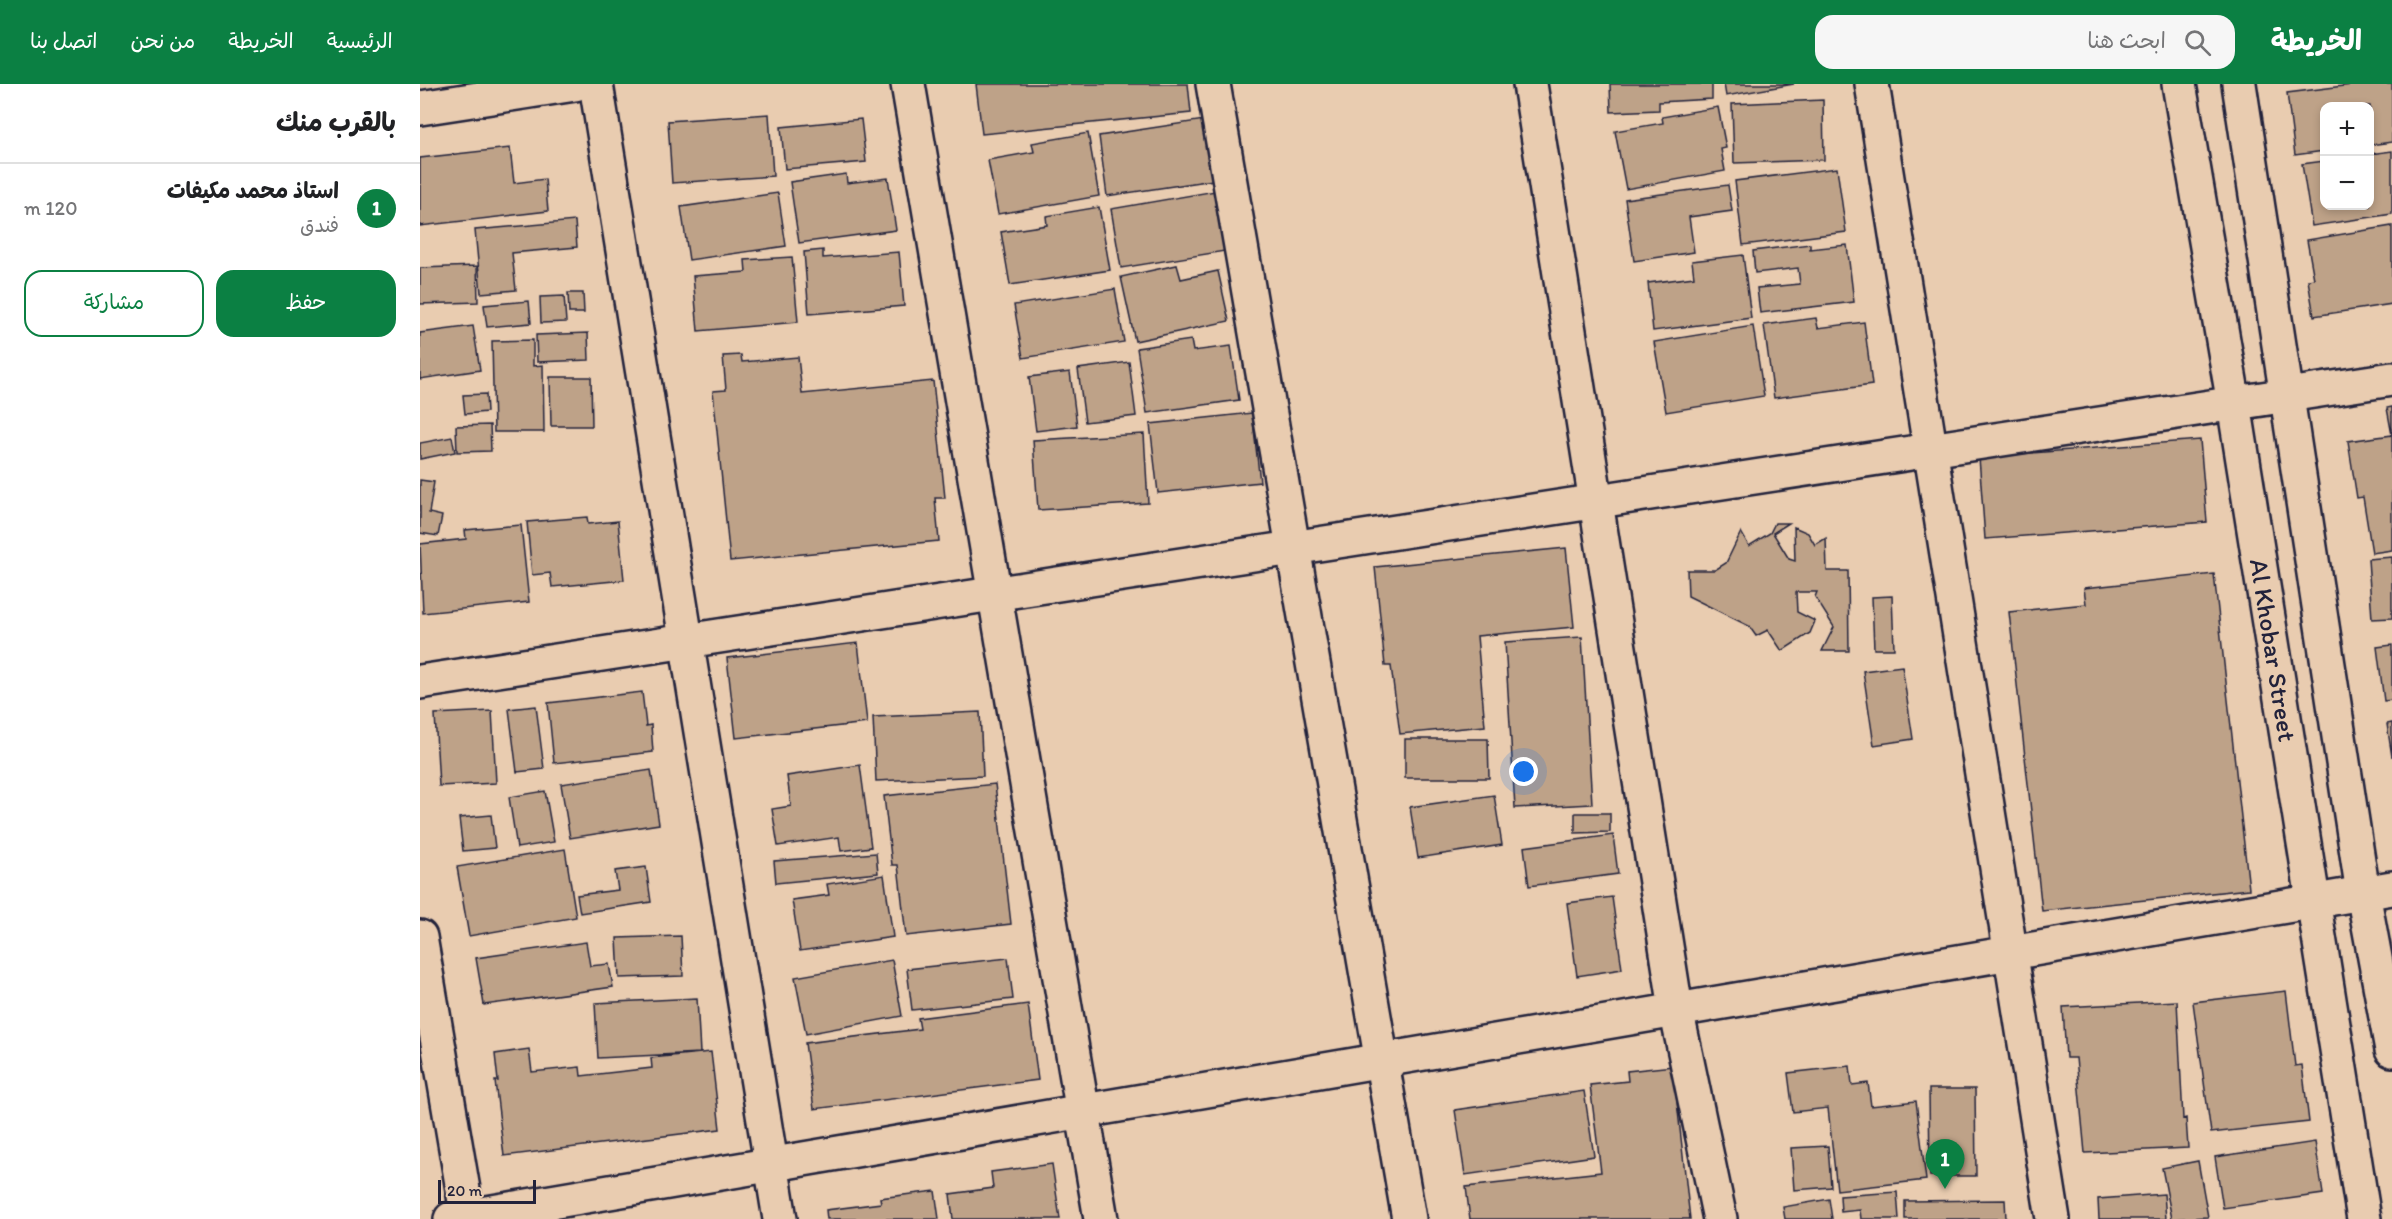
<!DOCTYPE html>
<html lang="ar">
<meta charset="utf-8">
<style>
body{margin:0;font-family:Itim,"Playpen Sans Arabic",sans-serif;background:#f6f6f6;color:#202124;direction:rtl}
.controls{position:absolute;right:18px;top:18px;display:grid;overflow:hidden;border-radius:12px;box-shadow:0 3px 9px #0003}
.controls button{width:54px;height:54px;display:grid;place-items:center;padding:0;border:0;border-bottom:2px solid #e0e0e0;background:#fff;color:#202124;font:30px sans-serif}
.scale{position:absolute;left:18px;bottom:15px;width:98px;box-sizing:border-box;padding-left:6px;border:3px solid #22223b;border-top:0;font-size:16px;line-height:21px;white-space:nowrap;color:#22223b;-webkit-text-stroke:4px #e9ccb0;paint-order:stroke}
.you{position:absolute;left:1104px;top:688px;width:21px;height:21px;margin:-15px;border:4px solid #fff;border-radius:50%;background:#1a73e8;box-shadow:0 0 0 9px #1a73e833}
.badge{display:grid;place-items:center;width:39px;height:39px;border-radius:50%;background:#0b8043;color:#fff;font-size:20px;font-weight:700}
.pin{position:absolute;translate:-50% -50px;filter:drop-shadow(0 2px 3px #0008)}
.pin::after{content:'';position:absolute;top:32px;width:21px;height:18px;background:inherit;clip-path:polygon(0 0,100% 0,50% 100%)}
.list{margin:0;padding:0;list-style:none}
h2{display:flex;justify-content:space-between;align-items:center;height:78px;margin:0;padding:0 24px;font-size:26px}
h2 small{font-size:20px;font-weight:400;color:#757577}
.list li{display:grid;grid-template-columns:39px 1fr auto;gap:18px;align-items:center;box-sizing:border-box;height:90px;padding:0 24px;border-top:2px solid #e0e0e0}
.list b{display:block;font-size:22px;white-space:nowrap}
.list p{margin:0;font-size:20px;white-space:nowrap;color:#757577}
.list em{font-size:20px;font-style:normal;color:#757577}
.actions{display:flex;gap:12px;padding:18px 24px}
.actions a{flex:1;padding:14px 0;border:2px solid #0b8043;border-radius:18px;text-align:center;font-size:21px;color:#0b8043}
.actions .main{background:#0b8043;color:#fff}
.icon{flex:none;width:33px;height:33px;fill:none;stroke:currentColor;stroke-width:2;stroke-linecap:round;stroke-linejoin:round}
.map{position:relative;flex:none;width:1972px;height:1135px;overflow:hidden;direction:ltr}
header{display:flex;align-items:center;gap:36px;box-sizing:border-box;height:84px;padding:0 30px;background:#0b8043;color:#fff}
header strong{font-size:28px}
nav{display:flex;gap:33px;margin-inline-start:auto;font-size:21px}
.search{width:420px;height:54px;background:#f6f6f6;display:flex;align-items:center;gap:15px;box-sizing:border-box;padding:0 21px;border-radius:18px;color:#757577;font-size:22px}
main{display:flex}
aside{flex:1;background:#fff}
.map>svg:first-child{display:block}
</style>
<header>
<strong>الخريطة</strong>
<div class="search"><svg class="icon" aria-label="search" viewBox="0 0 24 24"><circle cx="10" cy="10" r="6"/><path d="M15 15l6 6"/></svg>ابحث هنا</div>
<nav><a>الرئيسية</a><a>الخريطة</a><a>من نحن</a><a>اتصل بنا</a></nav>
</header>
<main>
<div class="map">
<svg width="1972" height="1135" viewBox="0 0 1972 1135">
<rect width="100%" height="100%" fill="#e9ccb0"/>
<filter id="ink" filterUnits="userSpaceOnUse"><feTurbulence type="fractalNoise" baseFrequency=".0167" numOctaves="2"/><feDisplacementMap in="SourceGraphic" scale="12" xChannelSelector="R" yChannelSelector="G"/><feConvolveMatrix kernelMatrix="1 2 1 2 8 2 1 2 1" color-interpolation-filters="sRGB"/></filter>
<g filter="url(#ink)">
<path fill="#bea288" stroke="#22223b" stroke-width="1.5" d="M556 0H768L771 29 562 50Z
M1190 0H1292V15L1239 18V26L1191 28Z
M1304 0H1374L1306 12Z
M1940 0H1972V58L1950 61V22H1904V67L1875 71 1867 9Z
M1403 16 1404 76 1314 79 1312 20Z
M1298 23 1306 64 1301 65 1305 87 1206 105 1195 47 1243 39 1242 33Z
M349 30 353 92 252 99 248 37Z
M441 35 446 78 365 85 361 43Z
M784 36 793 96 687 112 679 52Z
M668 49 679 112 578 130 568 76 614 68 612 59Z
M90 64 94 99 125 95 128 127 0 142V74Z
M1972 67V130L1892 142 1882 80 1904 77V122H1950V70Z
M1417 84 1426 148 1323 161 1315 97Z
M426 90 427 99 468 94 476 146 379 159 370 98Z
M1308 101 1312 127 1269 133 1274 168 1214 177 1205 115Z
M795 107 805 167 701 184 691 125Z
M358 109 366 162 269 176 261 123Z
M679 123 690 186 590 201 581 148 627 141 626 132Z
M155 137 157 163 92 169 96 206 61 209 55 146Z
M1972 142V220L1894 232 1888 196 1894 195 1887 156Z
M1390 160V165L1427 161 1434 218 1340 229 1337 204 1380 200 1378 184 1335 189 1333 167Z
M403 166V174L479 168 484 222 389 230 384 168Z
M1323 171 1331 234 1233 247 1228 199 1274 193 1272 177Z
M372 173 378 238 278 247 273 192 326 188 325 176Z
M757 181 761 195 798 187 809 237 715 257 701 193Z
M57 182 58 218 0 220V184Z
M695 205 704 258 603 274 594 221Z
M148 209H163L164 229H149Z
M144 212 146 238 121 239 120 213Z
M109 217 111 239 67 243 64 221Z
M1396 234 1398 244 1444 238 1452 301 1354 314 1344 241Z
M53 242 60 286 0 295V249Z
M1333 242 1344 312 1246 328 1234 258Z
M168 249 169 276 117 278 116 251Z
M113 256V282L123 281 124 348H74L72 257Z
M771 256 773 267 811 262 819 316 727 329 717 264Z
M321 271 322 278 378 273 382 310 513 297 525 414H515L519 457 310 477 293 307 306 306 303 272Z
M709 278 716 332 665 338 658 285Z
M650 288 657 342 616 347 609 293Z
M130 293H171L172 342H131Z
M66 310 67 328 45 330 43 311Z
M1972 323V466L1952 469 1943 413 1937 414 1928 357 1972 351 1967 324Z
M832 329 840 398 738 409 730 340Z
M70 341 71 367 37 368 36 342Z
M724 350 728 419 618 426 613 356Z
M32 353 35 368 0 375V359Z
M1780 356 1787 438 1565 455 1559 373Z
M0 396 14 398 9 429 22 432 18 452 0 449Z
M167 433 168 440 198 437 204 496 132 503 130 489 112 491 107 438Z
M1355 439H1369L1353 449 1369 475 1375 477 1374 443 1388 449 1395 461 1406 454 1407 487H1428L1429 567H1402L1414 543 1395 513 1397 508H1376L1377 528 1395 537 1390 549 1362 567 1348 546 1336 552 1329 542 1268 512 1267 486H1295L1306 479 1321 448 1329 462 1350 449Z
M101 441 109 518 3 529 0 460 46 455 45 446Z
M1146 464 1154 543 1057 552 1065 642 980 650 971 582H965L955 483Z
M1972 473V534L1952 535 1948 475Z
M1794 490 1829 805 1622 827 1589 528 1666 520 1664 504Z
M1472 512 1474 565H1454L1452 513Z
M1162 553 1172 720 1095 724 1085 558Z
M438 559 447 639 316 654 307 574Z
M1972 561V616L1964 617 1957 563Z
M1482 582 1493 655 1454 661 1443 587Z
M222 608 226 642 231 641 233 668 134 679 128 619Z
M116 622 124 685 97 688 89 625Z
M72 627 76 699 19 702 15 630Z
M560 628 563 692 456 697 453 633Z
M1972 639V673L1967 640Z
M985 655H1068L1069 694H985Z
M440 681 451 763 421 767 419 753 358 762 352 725 371 722 367 692Z
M231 686 239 740 150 754 141 700Z
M575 700 591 840 486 852 478 781H472L464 712Z
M125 707 134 758 97 764 89 713Z
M1074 711 1082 761 998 774 990 723Z
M1155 729H1190V748L1155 749Z
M71 731 75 764 43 767 39 734Z
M1193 751 1198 790 1109 802 1104 763Z
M145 765 156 833 49 852 37 783Z
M456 769 458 789 356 799 354 777Z
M226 783 231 818 160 829 157 811 198 806 195 787Z
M464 791 473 853 380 867 372 816 409 811 407 800Z
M1192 813 1202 885 1157 892 1147 819Z
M261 852 263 892 199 894 197 854Z
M166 858 170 882 189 880 193 903 64 921 56 874Z
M588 874 593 915 492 926 487 885Z
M472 876 482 932 386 950 375 893Z
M1866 907 1875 982 1882 981 1889 1038 1791 1049 1773 918Z
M277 914 280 969 178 974 175 919Z
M1757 917 1763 1035 1766 1034 1768 1064 1665 1069 1656 974H1646L1643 923Z
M608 920 618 996 394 1025 385 959 500 945 498 934Z
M109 965 112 988 160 983 161 992 232 984 231 974 291 968 300 1045 84 1072 75 997H78L75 970Z
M1253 982 1270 1135H1050L1046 1103 1181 1088 1170 1001 1208 997 1207 987Z
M1430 982 1432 1001 1448 999 1451 1022 1496 1017 1506 1096 1417 1106 1408 1024 1373 1028 1368 989Z
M1509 1005H1555L1556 1092H1510Z
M1164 1007 1174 1072 1045 1091 1035 1026Z
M1895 1058 1903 1110 1803 1124 1795 1073Z
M1408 1062 1411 1103 1374 1106 1371 1064Z
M1778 1077 1788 1133 1752 1135 1742 1084Z
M632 1080 640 1135H533L530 1110 573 1104 571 1088Z
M515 1107 519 1135H407L406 1126 461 1119 460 1114Z
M1477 1108 1479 1135H1441L1440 1126 1421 1128 1420 1112Z
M1744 1110 1746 1135H1679L1678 1115Z
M1409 1115 1412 1135H1365L1363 1123Z
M1585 1116 1586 1135H1485V1117Z"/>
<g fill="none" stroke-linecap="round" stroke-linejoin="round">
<g stroke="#22223b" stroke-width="38">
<g id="minor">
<path d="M176 0 360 1135"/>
<path d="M488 0 681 1135"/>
<path d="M793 0 989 1135"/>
<path d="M1110 0 1256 925 1300 1135"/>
<path d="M1452 0 1633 1135"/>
<path id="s1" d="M1759 0 1814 320 1944 1135"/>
<path d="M1819 0 1943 809 1972 966"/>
<path d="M0 24 155 0"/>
<path d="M0 598 1972 295"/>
<path d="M0 853 48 1135"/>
<path d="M31 1135 1972 804"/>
</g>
</g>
<use href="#minor" stroke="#e9ccb0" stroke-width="33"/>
</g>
</g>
<g text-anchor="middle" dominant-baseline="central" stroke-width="6" stroke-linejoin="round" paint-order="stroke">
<g font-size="26" fill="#22223b" stroke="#e9ccb0">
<text stroke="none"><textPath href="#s1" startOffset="574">Al Khobar Street</textPath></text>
</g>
</g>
</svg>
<div class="controls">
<button>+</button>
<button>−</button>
</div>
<div class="scale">20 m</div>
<div class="you"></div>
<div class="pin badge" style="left:1525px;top:1105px">1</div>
</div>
<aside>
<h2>بالقرب منك<small></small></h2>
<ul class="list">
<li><span class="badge">1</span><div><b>استاذ محمد مكيفات</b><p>فندق</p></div><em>120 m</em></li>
</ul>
<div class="actions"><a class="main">حفظ</a><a>مشاركة</a></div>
</aside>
</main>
